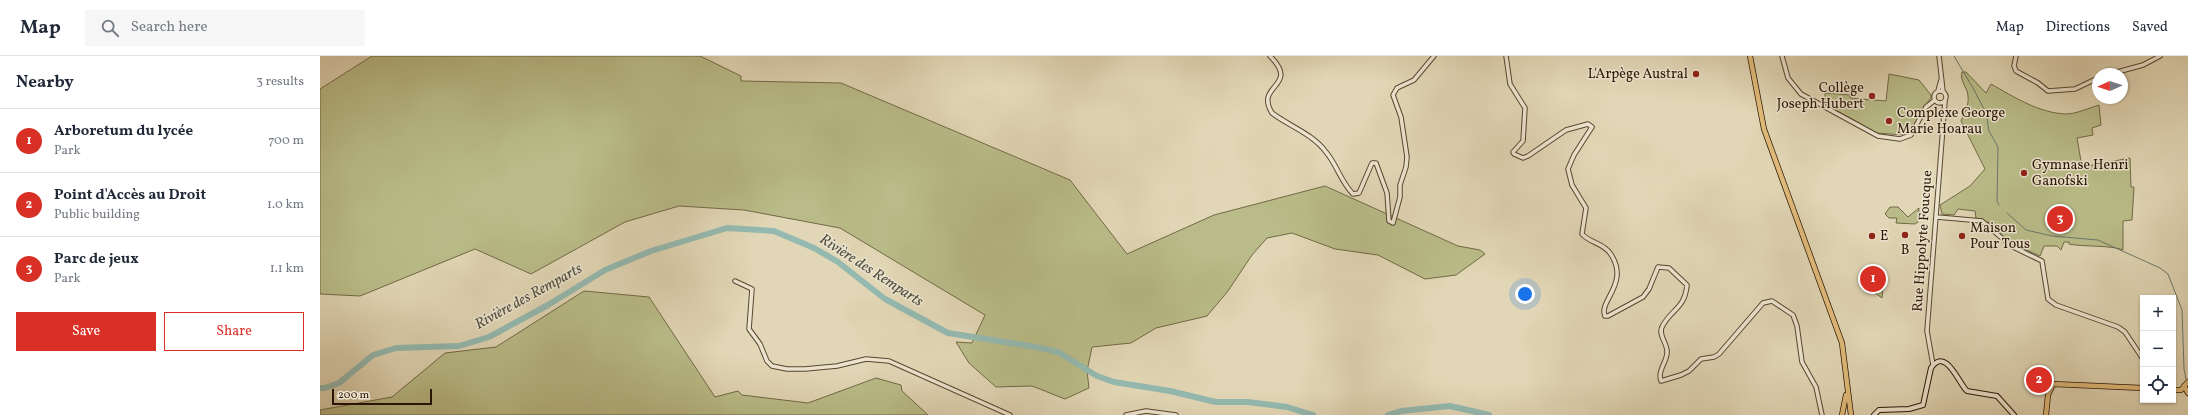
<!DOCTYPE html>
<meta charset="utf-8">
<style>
body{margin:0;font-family:Vollkorn,serif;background:#f6f6f7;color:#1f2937}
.controls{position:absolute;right:12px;bottom:12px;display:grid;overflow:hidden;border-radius:0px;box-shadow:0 1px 3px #0004}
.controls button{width:36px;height:36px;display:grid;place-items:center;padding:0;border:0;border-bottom:1px solid #e0e1e3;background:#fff;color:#1f2937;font:20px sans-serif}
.compass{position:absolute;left:1772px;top:12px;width:36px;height:36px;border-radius:50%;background:#fff;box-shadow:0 1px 3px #0004;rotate:267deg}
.scale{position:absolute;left:12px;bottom:10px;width:100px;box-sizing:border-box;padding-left:4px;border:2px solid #2a1605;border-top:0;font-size:11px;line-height:14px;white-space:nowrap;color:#2a1605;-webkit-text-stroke:3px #ece4cf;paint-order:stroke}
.you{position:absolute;left:1205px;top:238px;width:14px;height:14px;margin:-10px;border:3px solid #fff;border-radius:50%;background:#1a73e8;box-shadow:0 0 0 6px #1a73e833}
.badge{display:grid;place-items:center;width:26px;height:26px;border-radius:50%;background:#d93025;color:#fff;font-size:13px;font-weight:700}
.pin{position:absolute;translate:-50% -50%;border:2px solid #fff;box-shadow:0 1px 4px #0006}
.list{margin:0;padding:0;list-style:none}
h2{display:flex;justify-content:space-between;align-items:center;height:52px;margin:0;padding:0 16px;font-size:17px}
h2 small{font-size:13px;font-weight:400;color:#747a83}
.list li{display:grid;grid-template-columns:26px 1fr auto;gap:12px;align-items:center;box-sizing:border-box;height:64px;padding:0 16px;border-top:1px solid #e0e1e3}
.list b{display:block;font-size:15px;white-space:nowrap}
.list p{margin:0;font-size:13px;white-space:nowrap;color:#747a83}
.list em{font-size:13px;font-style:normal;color:#747a83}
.actions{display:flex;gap:8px;padding:12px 16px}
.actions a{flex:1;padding:9px 0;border:1px solid #d93025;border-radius:0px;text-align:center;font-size:14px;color:#d93025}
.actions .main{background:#d93025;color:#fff}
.icon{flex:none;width:22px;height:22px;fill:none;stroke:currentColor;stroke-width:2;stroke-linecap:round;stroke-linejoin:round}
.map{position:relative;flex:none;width:1868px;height:359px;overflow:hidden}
header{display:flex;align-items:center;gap:24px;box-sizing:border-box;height:56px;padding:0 20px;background:#fff;border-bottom:1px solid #e0e1e3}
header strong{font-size:19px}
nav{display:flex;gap:22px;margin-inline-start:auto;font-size:14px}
.search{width:280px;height:36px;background:#f6f6f7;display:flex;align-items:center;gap:10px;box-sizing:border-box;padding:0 14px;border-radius:0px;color:#747a83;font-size:15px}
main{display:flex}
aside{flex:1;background:#fff}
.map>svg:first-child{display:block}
</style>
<header>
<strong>Map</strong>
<div class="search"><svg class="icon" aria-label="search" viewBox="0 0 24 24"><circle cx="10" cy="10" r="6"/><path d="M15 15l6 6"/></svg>Search here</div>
<nav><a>Map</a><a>Directions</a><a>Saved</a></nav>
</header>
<main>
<aside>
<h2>Nearby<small>3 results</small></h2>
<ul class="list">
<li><span class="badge">1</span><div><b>Arboretum du lycée</b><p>Park</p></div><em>700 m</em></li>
<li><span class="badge">2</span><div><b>Point d'Accès au Droit</b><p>Public building</p></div><em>1.0 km</em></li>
<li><span class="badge">3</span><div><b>Parc de jeux</b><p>Park</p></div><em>1.1 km</em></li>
</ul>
<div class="actions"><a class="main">Save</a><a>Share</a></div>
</aside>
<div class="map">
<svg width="1868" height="359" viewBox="0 0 1868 359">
<rect width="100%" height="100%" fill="#e1d6b5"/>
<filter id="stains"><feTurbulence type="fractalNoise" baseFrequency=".005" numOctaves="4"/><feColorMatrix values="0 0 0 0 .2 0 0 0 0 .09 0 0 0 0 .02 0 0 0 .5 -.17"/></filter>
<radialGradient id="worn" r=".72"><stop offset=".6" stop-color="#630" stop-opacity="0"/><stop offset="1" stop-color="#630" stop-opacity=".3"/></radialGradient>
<path fill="#b9bc88" stroke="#726946" d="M52 0H380L421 20V25L521 27 750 124 807 198 894 159 1005 130 1138 190 1160 194 1165 198 1136 219 1105 223 1058 199 1015 193 972 177 947 182 932 199 908 235 887 260 836 272 811 287 772 291 767 315 769 332 745 343 712 330 676 331 649 307 636 286 652 287 665 259 520 172 424 154 359 150 305 166 211 218 155 193 40 240 0 238V33Z
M1642 16H1646L1666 37 1671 28C1694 41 1719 57 1746 58 1756 58 1769 52 1779 49L1781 69 1772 72 1773 79 1757 82 1762 111 1810 102 1811 131H1814L1812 164 1803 165V194C1792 189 1763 191 1749 188V186H1744L1741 194 1737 190H1724L1720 200 1690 187 1670 167 1656 162 1655 155 1638 153 1634 159 1622 158 1620 149 1650 130 1665 113 1641 65C1645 57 1649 49 1648 40 1648 32 1639 25 1642 16Z
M1569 18 1599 24 1611 39V42C1602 52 1595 74 1584 79L1557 77 1505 48V37L1530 39V42L1566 45Z
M1570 151H1578L1588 161 1599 152 1598 166 1595 168 1576 167 1577 162H1569L1565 158Z
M1542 215H1565L1562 242 1551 234 1543 231Z
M264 235 329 241 395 341 418 335 422 339 488 347 556 322 581 329 582 335 608 359H0V354L72 341 125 297 176 291Z"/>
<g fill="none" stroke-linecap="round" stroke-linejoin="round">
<path stroke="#6a786c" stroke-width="1" d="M1634 0 1653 32 1666 57 1669 75 1678 91 1677 145 1679 149
M1687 157 1706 174 1732 180 1778 184 1840 212 1848 218 1862 254 1864 313 1866 323"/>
<path stroke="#94b9b0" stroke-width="6" d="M0 332H5L19 327 53 299 76 292 139 290 169 281 228 249 285 214 331 195 407 172 454 175 494 192 518 206 565 243 628 277 716 291 738 296 777 320 794 326 850 335 896 346H928L967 351 993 359
M1068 359 1081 355 1130 350 1169 359"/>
<g stroke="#584631" stroke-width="5.5">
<path id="tertiary" d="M950 0C981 31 934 28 952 57 969 70 993 78 1006 96 1017 109 1021 126 1033 138L1039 137 1052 107H1056L1067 137 1069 165 1073 167 1080 141V129L1086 111 1087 101 1081 61 1073 39 1077 32 1094 24 1114 0
M1186 0 1190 28 1205 52 1203 85 1193 96 1194 98 1203 102 1208 100 1246 74 1268 68 1272 71 1254 99 1248 113 1252 129 1266 152 1262 178C1270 187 1283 187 1290 197 1311 227 1278 245 1285 260H1288L1323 241 1329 233 1338 211 1349 212 1367 229C1365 253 1350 254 1342 271 1338 279 1347 287 1347 295 1348 305 1337 314 1341 325L1361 319 1369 315 1381 303 1394 301 1399 298 1443 247 1452 245 1473 259 1477 270 1482 306 1496 331 1502 359
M1462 0 1468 22 1481 38 1558 80 1580 83 1591 79 1606 51 1615 44
M1619 0 1623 35
M1696 0 1694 10 1696 15 1718 27 1728 35 1755 33 1778 22
M1790 18 1823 9 1840 0
M1614 41a6 6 0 1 1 12 0a6 6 0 1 1-12 0Z
M1618 35 1621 24
M1617 161 1662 165 1691 190 1722 205 1728 243 1736 249 1798 271 1805 276 1823 303
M415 225 432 233 429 273 440 288 447 305 452 310 467 313H485L517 310 546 303 569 305 690 359
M1613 309 1607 275 1625 45
M806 359 826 355 856 359"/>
</g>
<g stroke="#2a1605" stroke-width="6">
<path id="secondary" d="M1554 359 1559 354 1589 353 1603 349 1611 312C1626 290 1639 328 1647 335L1677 340 1694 359"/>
</g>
<g stroke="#2a1605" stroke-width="6">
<path id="primary" d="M1430 0 1444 73 1522 287 1531 359
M1868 326 1864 330 1868 337
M1853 334H1861L1864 331
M1522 359 1526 339
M1726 359 1728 339 1733 328 1823 332"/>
</g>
<use href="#tertiary" stroke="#ece4cf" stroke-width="3.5"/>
<use href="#secondary" stroke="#ece4cf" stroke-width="4"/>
<use href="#primary" stroke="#e0bb7a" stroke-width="4.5"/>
</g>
<g fill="#8f2418" stroke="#ece4cf" stroke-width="1.5">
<circle cx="1376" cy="18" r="4"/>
<circle cx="1552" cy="40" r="4"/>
<circle cx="1569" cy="65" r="4"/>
<circle cx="1704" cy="117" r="4"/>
<circle cx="1585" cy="179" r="4"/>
<circle cx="1552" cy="180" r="4"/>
<circle cx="1642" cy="180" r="4"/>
</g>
<g text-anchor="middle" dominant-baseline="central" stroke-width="3" stroke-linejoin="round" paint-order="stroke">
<g font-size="14" fill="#2a1605" stroke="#ece4cf" text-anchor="start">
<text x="1368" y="18" text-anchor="end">L'Arpège Austral</text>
<text x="1544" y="32" text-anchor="end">Collège<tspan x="1544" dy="16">Joseph Hubert</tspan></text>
<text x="1577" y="57">Complexe George<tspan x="1577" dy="16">Marie Hoarau</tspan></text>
<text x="1712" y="109">Gymnase Henri<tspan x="1712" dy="16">Ganofski</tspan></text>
<text x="1650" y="172">Maison<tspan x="1650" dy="16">Pour Tous</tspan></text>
<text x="1560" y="180">E</text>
<text x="1585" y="194" text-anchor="middle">B</text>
</g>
<g font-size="14" fill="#2a1605" stroke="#ece4cf">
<text transform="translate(1603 185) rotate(-86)">Rue Hippolyte Foucque</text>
</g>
<g font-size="15" font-style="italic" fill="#4f4f41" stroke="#ece4cf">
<text transform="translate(551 215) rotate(33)">Rivière des Remparts</text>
<text transform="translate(209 241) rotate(-29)">Rivière des Remparts</text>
</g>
</g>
<rect width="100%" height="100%" filter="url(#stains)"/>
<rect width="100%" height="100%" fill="url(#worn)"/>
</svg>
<div class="controls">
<button>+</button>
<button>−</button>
<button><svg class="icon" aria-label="locate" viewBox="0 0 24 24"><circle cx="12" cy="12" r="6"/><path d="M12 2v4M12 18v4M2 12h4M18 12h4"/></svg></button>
</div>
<svg class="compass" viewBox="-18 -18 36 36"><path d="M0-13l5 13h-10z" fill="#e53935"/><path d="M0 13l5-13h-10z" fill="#747a83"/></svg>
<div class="scale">200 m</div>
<div class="you"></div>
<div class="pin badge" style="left:1553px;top:223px">1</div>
<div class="pin badge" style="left:1719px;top:324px">2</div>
<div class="pin badge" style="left:1740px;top:163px">3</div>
</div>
</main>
